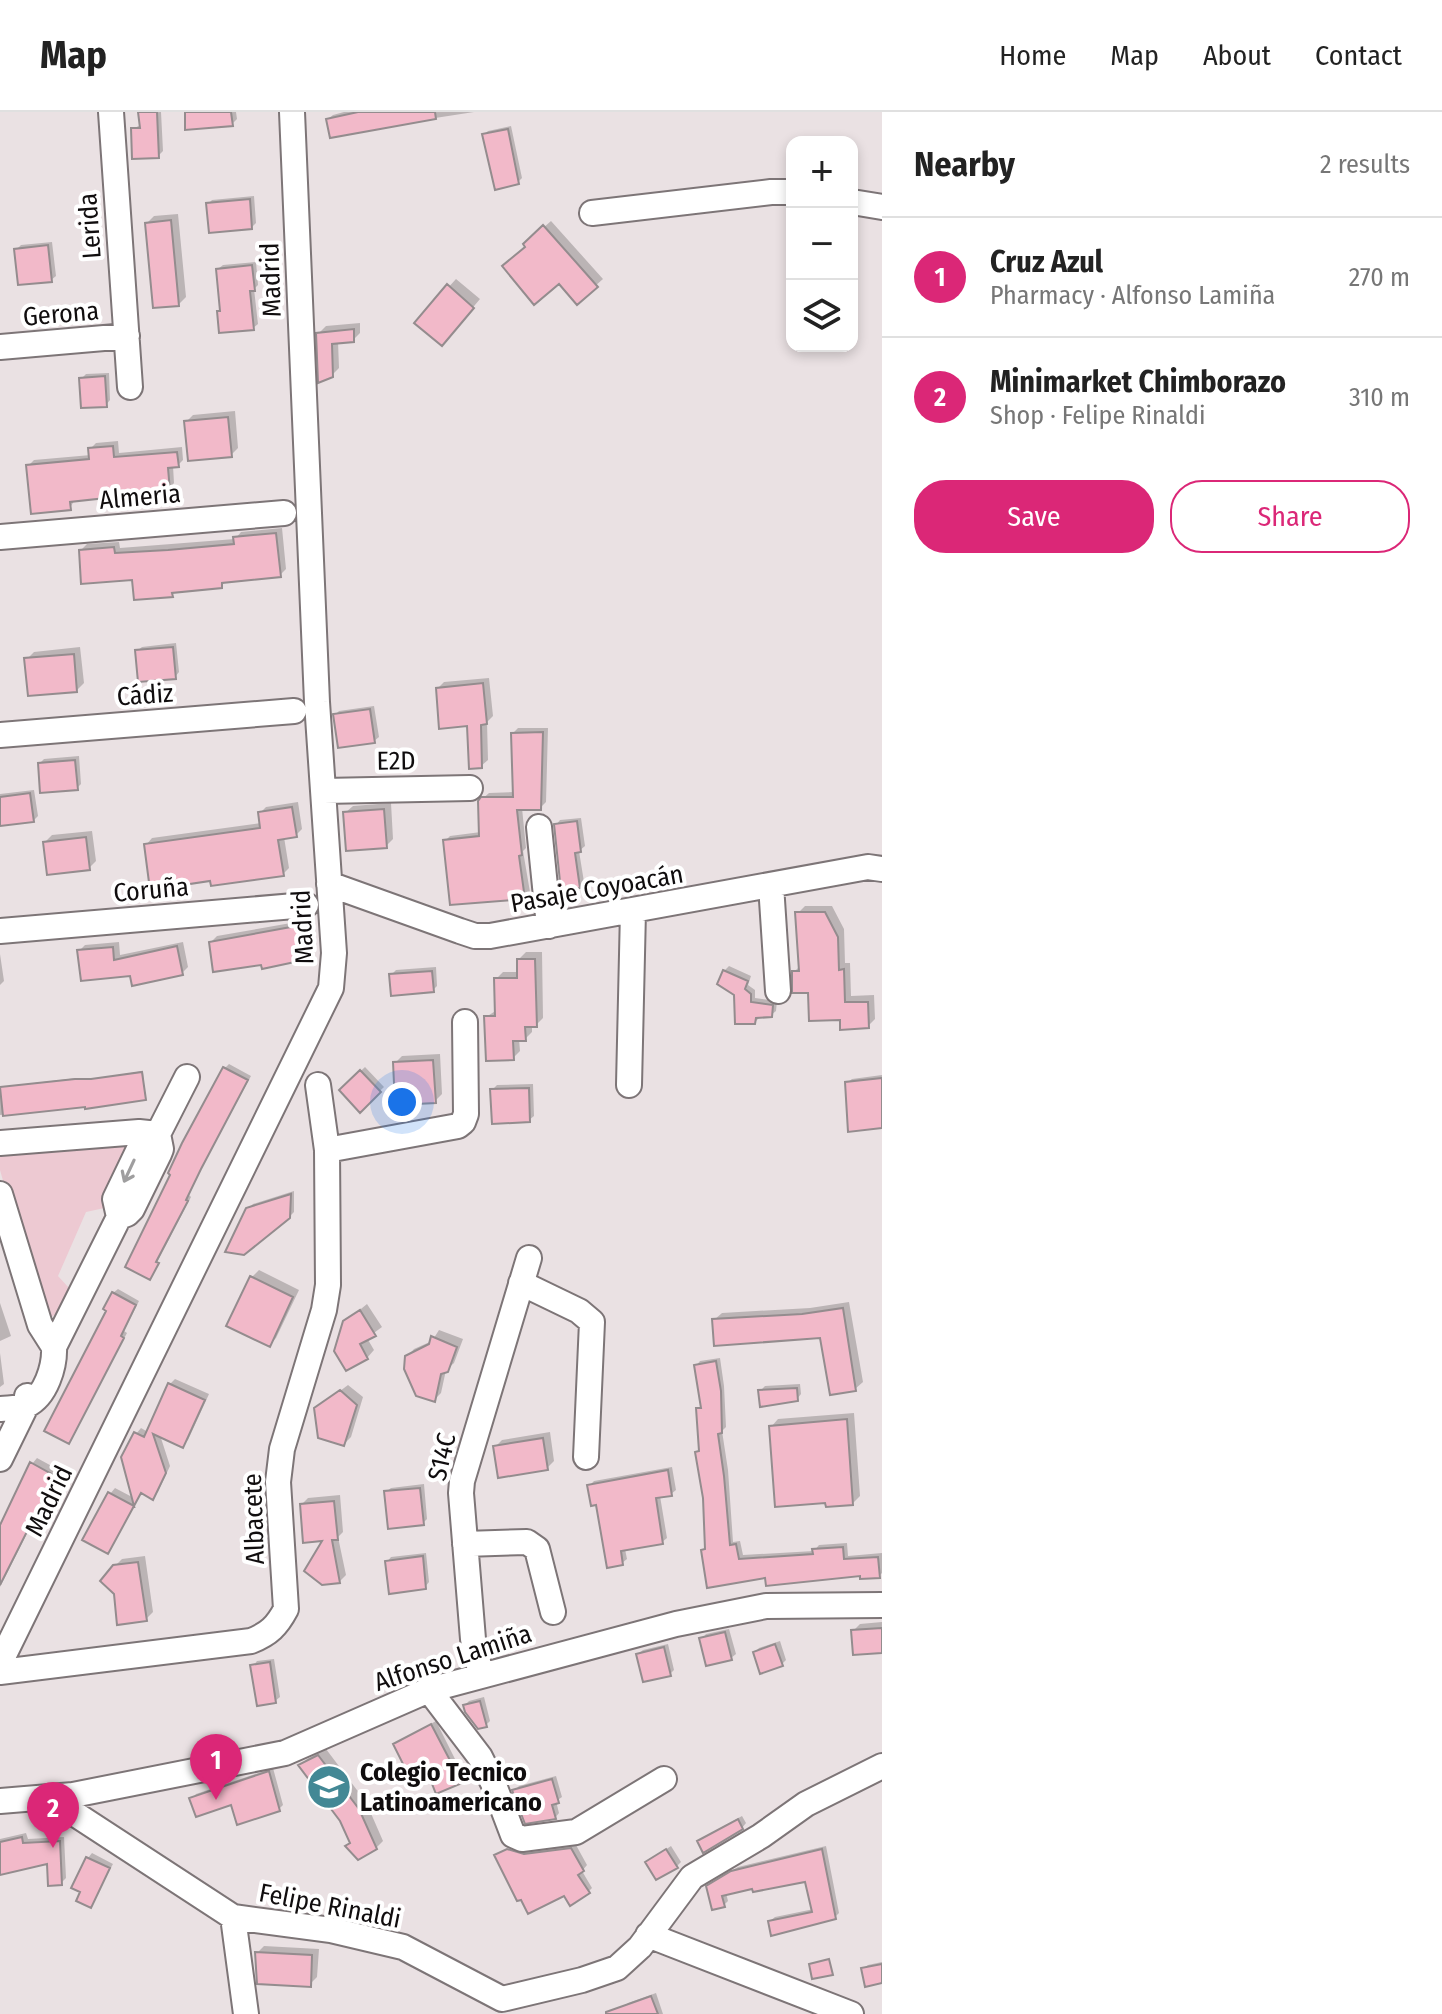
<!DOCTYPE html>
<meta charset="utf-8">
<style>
body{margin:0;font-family:"Fira Sans Condensed",sans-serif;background:#f2f2f2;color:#222}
.controls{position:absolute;right:24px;top:24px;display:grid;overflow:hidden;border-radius:16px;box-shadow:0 4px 12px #0003}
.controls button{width:72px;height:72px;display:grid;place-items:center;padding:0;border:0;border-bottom:2px solid #e0e0e0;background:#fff;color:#222;font:40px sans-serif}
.you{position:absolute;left:402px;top:990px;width:28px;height:28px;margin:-20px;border:6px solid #fff;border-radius:50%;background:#1a73e8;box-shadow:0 0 0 12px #1a73e833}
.badge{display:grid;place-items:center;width:52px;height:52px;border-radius:50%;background:#db2777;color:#fff;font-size:26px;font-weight:700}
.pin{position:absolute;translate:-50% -66px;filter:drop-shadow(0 2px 4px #0008)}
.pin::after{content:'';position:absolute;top:42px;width:28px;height:24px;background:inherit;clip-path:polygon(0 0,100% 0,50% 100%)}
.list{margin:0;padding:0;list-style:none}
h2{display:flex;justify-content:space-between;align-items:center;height:104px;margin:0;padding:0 32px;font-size:34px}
h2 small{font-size:26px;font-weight:400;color:#767676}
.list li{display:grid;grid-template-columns:52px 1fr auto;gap:24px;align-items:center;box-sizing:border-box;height:120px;padding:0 32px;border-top:2px solid #e0e0e0}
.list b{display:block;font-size:30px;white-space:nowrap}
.list p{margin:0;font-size:26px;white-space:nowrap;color:#767676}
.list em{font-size:26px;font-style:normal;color:#767676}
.actions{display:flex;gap:16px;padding:24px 32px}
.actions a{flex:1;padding:18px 0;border:2px solid #db2777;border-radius:32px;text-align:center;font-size:28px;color:#db2777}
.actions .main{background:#db2777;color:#fff}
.icon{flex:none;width:44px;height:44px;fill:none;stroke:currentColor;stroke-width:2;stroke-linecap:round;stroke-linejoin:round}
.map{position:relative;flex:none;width:882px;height:1902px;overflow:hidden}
header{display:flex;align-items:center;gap:48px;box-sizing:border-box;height:112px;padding:0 40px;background:#fff;border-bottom:2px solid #e0e0e0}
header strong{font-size:38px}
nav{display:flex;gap:44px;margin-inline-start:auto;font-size:28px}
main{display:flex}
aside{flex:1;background:#fff}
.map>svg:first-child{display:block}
</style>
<header>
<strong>Map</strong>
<nav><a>Home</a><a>Map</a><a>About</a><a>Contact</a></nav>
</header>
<main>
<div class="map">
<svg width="882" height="1902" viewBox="0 0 882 1902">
<rect width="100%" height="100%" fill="#eae1e3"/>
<path fill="#edc9d2" d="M137 1017 109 1095 86 1100 58 1164 69 1176 57 1201 50 1206 38 1192 0 1058V1032Z"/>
<path fill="#0003" d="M141 0H161L163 39 158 44 133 17 142 12Z
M187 0H236L237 7 232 12Z
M344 0H474L377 15 328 7 333 3Z
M511 14 522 66 518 70 484 23 488 19Z
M254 84 256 111 252 115 208 92 212 88Z
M178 102 186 185 179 192 147 111 154 104Z
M551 109 603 167 577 190 525 132Z
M52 130 56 164 51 168 17 137 21 133Z
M256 150 258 173 254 177 258 212 253 216 219 200 222 196 218 157 223 153Z
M456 167 480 187 449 224 417 210Z
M360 211V221L353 228 338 229 339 256 332 263 318 222 326 214Z
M109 261 110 288 106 293 81 267 86 262Z
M235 299 238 336 231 343 186 310 193 303Z
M118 329 119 341 182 335 183 348 178 353 173 354 174 371 169 377 75 387 70 396 28 354 34 348 91 343 90 337 96 331Z
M282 416 286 457 280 463 227 468 221 474 176 478 172 483 81 438 87 432 119 430 120 436 235 427 241 420Z
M176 531 179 560 175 565 137 539 142 535Z
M80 535 84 571 77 578 27 547 34 540Z
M489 566 493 604 487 610 488 648 481 654 469 612 438 576 444 570Z
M374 594 379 625 374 629 335 603 339 599Z
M518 616H548L546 690 540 696H522L526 736 523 739 530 780 524 785 445 729 450 724 481 720 480 689 489 681 515 680 513 621Z
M79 644 81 672 77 676 40 651 44 647Z
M34 678 38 704 33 709 0 712V682Z
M298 690 302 717 296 723 284 725 289 756 283 762 212 766 146 733 152 726 261 711 260 701 266 695Z
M391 691 393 727 386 734 345 701 353 694Z
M581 706 585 734 579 739 584 770 580 775 556 713 560 708Z
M92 719 96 749 89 756 45 730 52 723Z
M805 794H832L844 817 845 851H850L851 884 874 883 875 907 868 914 842 906 809 879 794 860 801 853 798 801Z
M308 808 314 839 308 845 263 851 211 830 217 824Z
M119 830 120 843 183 830 188 855 182 861 131 862 79 839 85 833Z
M526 840H542L543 906 536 913H532V920L525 927H519L520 939 513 946 486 905 497 898 496 867 503 860H519V847Z
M0 842 4 869 0 873Z
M729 854 751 864 748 873 755 878V886L777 889 776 899 771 903 759 906 755 910 736 882 724 859Z
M436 855 437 874 433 878 391 863 396 858Z
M440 942 442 982 435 989 395 951 402 944Z
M229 952 251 964 204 1051 189 1083 191 1085 149 1166 224 957Z
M365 955 384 975 360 998 341 978Z
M143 959 145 986 0 1003V975L77 966 94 967Z
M882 963V1014L847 971 852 967Z
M533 972 534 1004 529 1008 492 978 497 973Z
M294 1079V1100L289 1105 248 1097 253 1092Z
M259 1158 299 1178 276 1226 269 1233 252 1165Z
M118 1177 139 1189 124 1219 127 1221 69 1330 113 1181Z
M849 1190 863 1270 855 1277 822 1224 714 1208 722 1201 810 1196Z
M0 1191 11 1224 0 1229Z
M367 1192 382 1215 367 1226 374 1238 367 1246 345 1210Z
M439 1218 463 1227 454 1251 446 1258 441 1281 434 1288 407 1245 414 1237 432 1229Z
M0 1241 4 1272 0 1275Z
M720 1246 724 1274 726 1315 722 1319 728 1358 733 1430 740 1429 743 1443 814 1439 819 1433 847 1431 848 1444 882 1441V1461L879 1464 862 1462 767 1464 703 1439 707 1434 705 1385 697 1341 701 1337 698 1297 702 1293 696 1254 700 1249Z
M175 1267 209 1282 188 1328 182 1333 160 1323 170 1354 158 1380 153 1385 142 1380 107 1440 110 1382 115 1376 134 1386 136 1322 141 1316 148 1320 170 1272Z
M800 1272 801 1282 797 1287 760 1279 765 1274Z
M348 1273 363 1285 351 1325 344 1332 316 1297Z
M854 1301 860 1384 853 1391 771 1315 778 1307Z
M550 1320 554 1349 547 1356 495 1335 502 1328Z
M37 1346 59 1358 0 1475V1415L32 1352Z
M672 1355 676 1378 671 1382 660 1384 667 1426 662 1430 625 1437 627 1447 622 1451 589 1374 594 1369Z
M424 1372 427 1407 423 1411 386 1380 391 1376Z
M340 1383 343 1420 338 1425 346 1463 340 1469 325 1427 302 1392 308 1386Z
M426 1441 429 1470 425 1475 387 1450 391 1445Z
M145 1444 153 1500 146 1507 114 1455 122 1447Z
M882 1510V1539L853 1519 860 1512Z
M729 1517 736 1542 731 1546 702 1527 706 1522Z
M780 1529 786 1548 782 1552 755 1540 759 1536Z
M668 1532 674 1558 670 1562 638 1542 643 1538Z
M274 1547 280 1585 275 1589 253 1554 257 1549Z
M484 1585 490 1609 486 1613 465 1593 469 1589Z
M436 1609 458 1653 465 1651 470 1663 466 1667 395 1632Z
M326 1637 366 1690 383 1729 376 1736 352 1730 342 1708 301 1654 307 1647Z
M273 1656 283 1693 279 1697 192 1687 196 1682Z
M556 1664 562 1685 556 1689 559 1701 555 1706 514 1679 519 1674Z
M742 1704 746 1711 742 1716 704 1725Z
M26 1721 28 1727 64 1725 66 1766 61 1771 49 1749 0 1756V1727Z
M576 1733 587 1753 582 1759 592 1776 588 1780 565 1782 497 1744 513 1734 529 1739Z
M671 1734 681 1750 677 1754 647 1750Z
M826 1734 839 1801 835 1805 770 1809 775 1805 814 1797 807 1768 753 1774 726 1781 728 1789 724 1793 713 1770 738 1755Z
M92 1741 113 1752 90 1793 88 1746Z
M264 1834 319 1837 317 1865 310 1872 257 1841Z
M882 1850V1869L863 1857 868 1853Z
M656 1881 663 1902H626L624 1895 628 1891Z"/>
<path fill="#f2b9c9" stroke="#948c8e" stroke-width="2" d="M138 0H157L159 46 132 47 131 16H140Z
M185 0H231L233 14 185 18Z
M358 0H435L436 7 330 26 326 7Z
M508 17 519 72 495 78 482 22Z
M250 87 252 117 209 121 206 91Z
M171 108 179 194 153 196 145 111Z
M543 113 598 175 577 193 559 172 534 193 502 154 525 135 523 132Z
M48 133 52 170 18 173 14 137Z
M252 153 255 179H250L254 218 219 221 217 199H220L216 157Z
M447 172 474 196 442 234 414 211Z
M354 217V230L332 232 333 265 318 271 316 221Z
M105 264 107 295 81 296 79 266Z
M228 305 232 345 188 349 184 309Z
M113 334 114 345 177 340 179 355 168 356 170 379 70 390 71 398 31 402 26 353 89 347 88 336Z
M276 421 281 465 222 471V476L172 481 173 485 134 488 132 468 81 472 79 438 114 435 115 441 168 438 234 432 233 425Z
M173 535 176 567 138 570 135 538Z
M74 542 77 580 28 584 24 546Z
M483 571 487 612 481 613 482 656 469 657 467 614 439 617 436 576Z
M370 597 375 631 338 636 333 602Z
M543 620 541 698H517L522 743 519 744 525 787 450 793 443 728 479 724 478 689 481 685H513L511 621Z
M75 648 78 678 40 681 38 651Z
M30 681 34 710 0 714V685Z
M292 695 297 725 278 728 284 764 211 774 210 769 150 778 144 732 260 716 258 700Z
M384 697 387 736 346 739 343 700Z
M577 709 581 740 575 741 580 776 561 779 554 712Z
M86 725 90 758 47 763 43 730Z
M795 800H825L838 825 839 858 844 857 845 890H868L869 916 840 918V908L809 909 808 881H792V859H799Z
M302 813 309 847 262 857 261 853 213 860 209 830Z
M177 834 183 863 132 874 130 864 81 869 77 838 113 835 114 848Z
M517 847H535L537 915H525L526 929H513L514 948 486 949 484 904H495L494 866H517Z
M723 858 748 869 745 877 751 882V890L773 893 772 905 756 906 755 912H735L734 883 717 872Z
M432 859 434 880 391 884 389 862Z
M433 948 436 991 395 993 393 950Z
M223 955 248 968 201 1057 186 1088 188 1089 156 1150 159 1151 150 1168 125 1155 170 1063 168 1061 182 1031Z
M360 958 381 980 360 1001 339 978Z
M142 960 146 988 85 997V995L3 1004 0 975 75 967H91Z
M882 966V1016L848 1020 845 970Z
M529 976 530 1010 492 1012 490 977Z
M291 1082 290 1106 244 1143 225 1140 246 1096Z
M250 1164 293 1185 270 1235 226 1214Z
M112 1180 136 1193 121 1224 124 1226 69 1332 44 1319 106 1199 103 1197Z
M843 1196 856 1279 830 1283 820 1226 714 1234 712 1207 802 1202Z
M360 1198 376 1224 360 1232 368 1247 346 1259 334 1239 343 1209Z
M431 1224 457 1235 448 1260 441 1262 435 1290 416 1284 404 1257 405 1244 429 1232Z
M716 1249 721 1279 722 1321 718 1322 724 1364 730 1433 736 1432 739 1447 813 1442 812 1437 843 1435 844 1447 878 1445 880 1466 860 1467V1464L766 1474 765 1466 707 1476 701 1438 705 1437 703 1386 695 1340 699 1339 696 1296H701L694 1253Z
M168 1271 205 1288 183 1336 153 1322 166 1361 153 1388 141 1381 108 1442 82 1428 108 1380 134 1394 121 1345 134 1320 144 1325Z
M797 1276 798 1289 760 1295 758 1278Z
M340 1278 357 1293 344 1334 318 1326 314 1296Z
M847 1307 853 1393 826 1395 825 1391 775 1395 769 1314Z
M543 1326 548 1358 498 1366 493 1334Z
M30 1350 55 1364 0 1473V1413Z
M668 1358 672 1384 656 1386 663 1432 621 1439 623 1453 607 1456 596 1393 591 1394 587 1373Z
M420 1376 424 1413 388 1417 384 1379Z
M334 1389 338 1428H332L340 1471 322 1473 304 1459 322 1429 303 1431 300 1392Z
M423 1444 426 1477 389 1482 385 1449Z
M138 1450 147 1509 117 1513 114 1482 100 1469 113 1453Z
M882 1516V1541L853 1543 851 1518Z
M725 1520 732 1548 706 1554 699 1526Z
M775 1532 783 1554 760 1562 753 1540Z
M664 1535 671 1564 643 1570 636 1542Z
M270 1550 276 1591 257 1594 250 1553Z
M480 1589 487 1615 478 1617 465 1600 463 1593Z
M431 1612 454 1656 461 1654 467 1669 436 1682 423 1649 406 1658 393 1632Z
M318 1643 359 1697 377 1737 358 1748 345 1734 350 1731 340 1709 298 1653Z
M269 1659 280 1699 237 1713 231 1693 196 1705 189 1686Z
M552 1667 559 1691 552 1693 556 1707 525 1712 512 1678Z
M738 1707 743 1717 703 1741 697 1729Z
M22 1725 23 1731 60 1729 62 1773 48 1774 47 1752 0 1763V1730Z
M571 1736 584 1759 578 1763 590 1781 570 1794 564 1784 528 1802 521 1788 517 1789 494 1743 507 1737 524 1742Z
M666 1737 678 1756 656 1768 645 1750Z
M822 1737 836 1807 771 1824 768 1809 812 1800 805 1770 753 1780 752 1777 722 1784 725 1795 712 1798 706 1774 731 1759Z
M86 1745 110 1756 91 1796 76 1789 80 1780 71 1776Z
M255 1840 312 1843 311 1875 257 1872Z
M829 1847 833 1863 812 1867 809 1852Z
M882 1852V1871L865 1875 861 1856Z
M651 1884 658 1902H606V1900Z"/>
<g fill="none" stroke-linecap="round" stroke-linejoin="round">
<g stroke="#7d7577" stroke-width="28">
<path id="minor" d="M111 0 130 275
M852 90 882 95
M592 101 771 80H792
M0 235 127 224
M0 425 284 401
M0 623 294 599
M324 679 470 676
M539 715 549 814
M329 772 460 819 475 824H490L868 755 882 757
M771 773 778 879
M0 819 306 793
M629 973 633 799
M0 1031 139 1020 158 1022
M327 1038 458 1014 463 1010 466 1002 465 910
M0 1082 40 1213 54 1235
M119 1105 115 1087 141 1033 158 1022 187 965
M521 1171 579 1199 592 1210 586 1345
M0 1297C8 1296 20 1297 27 1293 46 1284 55 1254 54 1235L119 1105 127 1102 132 1097 159 1042 161 1037 158 1022
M0 1347 26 1294 27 1284
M465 1432 527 1430 537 1437 553 1500
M0 1551 331 876 334 841 317 590 292 0
M0 1560 251 1529C269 1522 277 1514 286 1497L278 1370 282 1337 324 1198 328 1173 327 1038 318 973
M481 1563 473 1527 461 1381 462 1369 529 1146
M429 1578 480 1645 494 1673 513 1723 522 1727 576 1720 664 1667
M49 1685 233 1805 331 1818 403 1835 502 1887 582 1868 617 1856 640 1835 692 1765 761 1724 806 1692 882 1654
M0 1689 73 1683 285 1641 429 1578 676 1512 766 1494 882 1493
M233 1805 246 1902
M648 1823 851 1902"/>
</g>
<use href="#minor" stroke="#fff" stroke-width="24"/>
</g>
<defs><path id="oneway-shaft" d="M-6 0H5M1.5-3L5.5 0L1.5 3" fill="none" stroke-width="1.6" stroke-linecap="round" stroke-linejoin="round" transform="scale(2)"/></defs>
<use stroke="#9f9e9f" href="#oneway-shaft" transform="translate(129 1059) rotate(115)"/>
<defs>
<g id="school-disc" transform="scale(2.3)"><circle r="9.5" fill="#438895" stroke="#fff"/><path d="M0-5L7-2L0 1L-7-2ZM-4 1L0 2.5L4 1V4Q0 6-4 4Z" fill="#fff"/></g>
</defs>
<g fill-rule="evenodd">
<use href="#school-disc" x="329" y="1675"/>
</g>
<g text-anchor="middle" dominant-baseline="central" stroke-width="8" stroke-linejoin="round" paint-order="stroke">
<g font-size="26" fill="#100d0e" stroke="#fff">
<text transform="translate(90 114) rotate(-94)">Lerida</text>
<text transform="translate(271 168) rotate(-92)">Madrid</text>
<text transform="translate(61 202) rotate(-5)">Gerona</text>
<text transform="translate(140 385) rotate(-5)">Almeria</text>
<text transform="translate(145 583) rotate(-4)">Cádiz</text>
<text transform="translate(396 649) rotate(-1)">E2D</text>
<text transform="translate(597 777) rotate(-10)">Pasaje Coyoacán</text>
<text transform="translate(151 778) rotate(-5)">Coruña</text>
<text transform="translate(303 815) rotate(-93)">Madrid</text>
<text transform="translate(442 1345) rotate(-77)">S14C</text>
<text transform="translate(49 1389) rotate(-64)">Madrid</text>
<text transform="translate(254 1407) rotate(-92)">Albacete</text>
<text transform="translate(453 1546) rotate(-18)">Alfonso Lamiña</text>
<text transform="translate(330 1794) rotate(11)">Felipe Rinaldi</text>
</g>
<g font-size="26" font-weight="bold" fill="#100d0e" stroke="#fff" text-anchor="start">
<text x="360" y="1660">Colegio Tecnico<tspan x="360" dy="30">Latinoamericano</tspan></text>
</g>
</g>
</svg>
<div class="controls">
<button>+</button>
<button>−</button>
<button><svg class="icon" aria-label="layers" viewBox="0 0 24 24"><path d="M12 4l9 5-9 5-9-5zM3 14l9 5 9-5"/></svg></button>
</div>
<div class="you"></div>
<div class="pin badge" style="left:216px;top:1688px">1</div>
<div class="pin badge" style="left:53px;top:1736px">2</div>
</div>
<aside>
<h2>Nearby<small>2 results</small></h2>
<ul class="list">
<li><span class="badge">1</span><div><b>Cruz Azul</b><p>Pharmacy · Alfonso Lamiña</p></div><em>270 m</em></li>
<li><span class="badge">2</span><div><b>Minimarket Chimborazo</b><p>Shop · Felipe Rinaldi</p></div><em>310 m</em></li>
</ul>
<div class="actions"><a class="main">Save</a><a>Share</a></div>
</aside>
</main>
